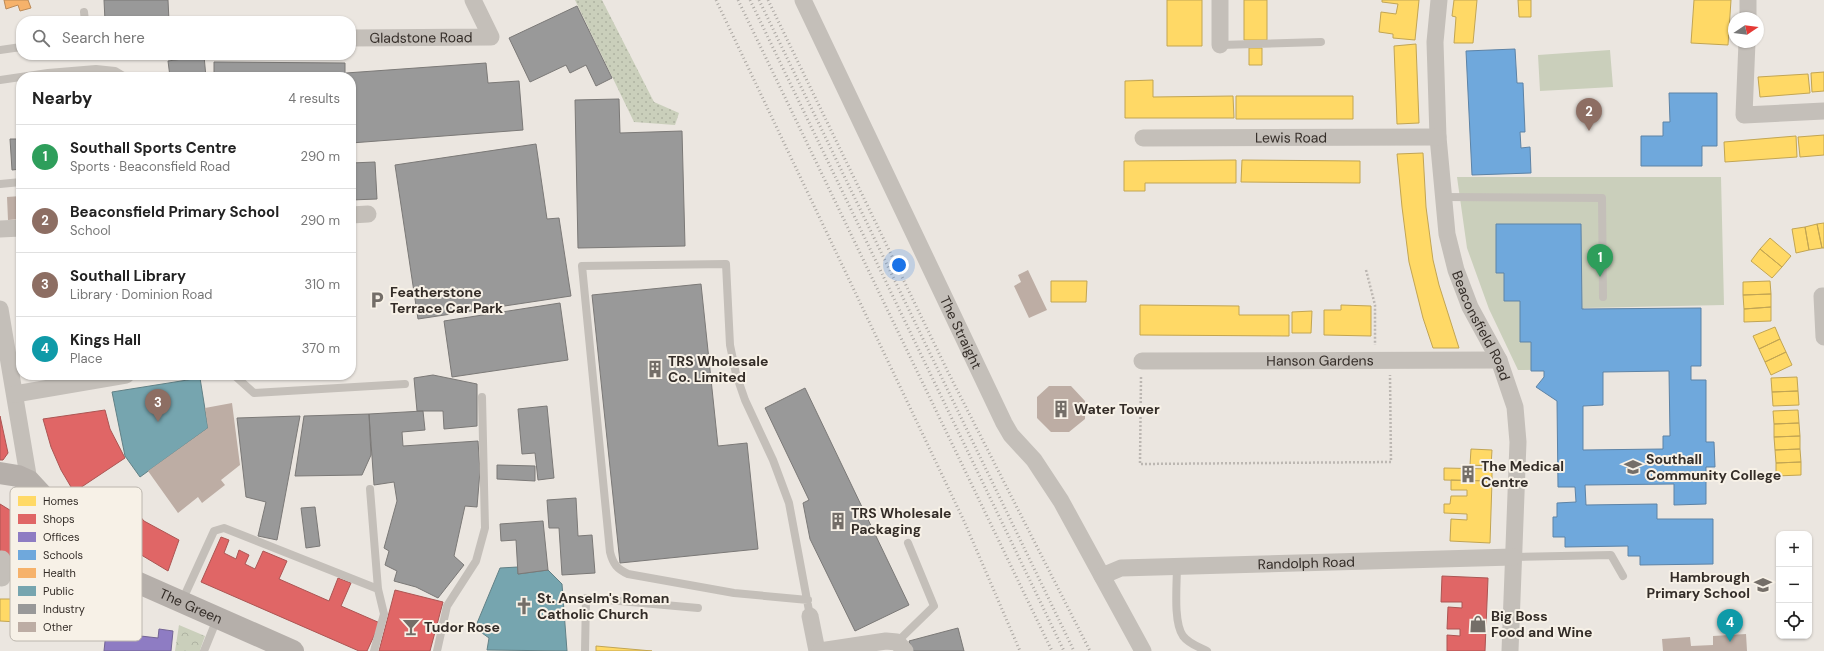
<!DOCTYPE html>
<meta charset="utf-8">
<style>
body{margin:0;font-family:"DM Sans",sans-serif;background:#f2f2f2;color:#222}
.controls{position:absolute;right:12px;bottom:12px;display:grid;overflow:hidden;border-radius:8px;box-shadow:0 1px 3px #0004}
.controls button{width:36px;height:36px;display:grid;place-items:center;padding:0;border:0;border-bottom:1px solid #e0e0e0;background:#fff;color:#222;font:20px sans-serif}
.compass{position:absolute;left:1728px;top:12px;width:36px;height:36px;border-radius:50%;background:#fff;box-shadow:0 1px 3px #0004;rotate:77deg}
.you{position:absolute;left:899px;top:265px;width:14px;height:14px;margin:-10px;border:3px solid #fff;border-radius:50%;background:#1a73e8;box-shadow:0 0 0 6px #1a73e833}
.badge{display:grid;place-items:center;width:26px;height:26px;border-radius:50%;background:#7c3aed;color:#fff;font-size:13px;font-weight:700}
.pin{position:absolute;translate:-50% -33px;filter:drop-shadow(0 1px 2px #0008)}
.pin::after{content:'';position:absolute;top:21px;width:14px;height:12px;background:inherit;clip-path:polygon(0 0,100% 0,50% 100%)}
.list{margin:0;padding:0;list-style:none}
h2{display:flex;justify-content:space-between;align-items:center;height:52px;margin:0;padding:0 16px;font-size:17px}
h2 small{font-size:13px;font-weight:400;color:#767676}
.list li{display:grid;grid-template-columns:26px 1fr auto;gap:12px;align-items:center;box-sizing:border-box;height:64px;padding:0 16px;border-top:1px solid #e0e0e0}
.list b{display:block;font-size:15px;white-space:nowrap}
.list p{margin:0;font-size:13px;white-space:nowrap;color:#767676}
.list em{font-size:13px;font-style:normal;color:#767676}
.icon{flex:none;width:22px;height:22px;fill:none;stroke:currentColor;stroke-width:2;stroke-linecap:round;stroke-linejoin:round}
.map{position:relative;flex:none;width:1824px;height:651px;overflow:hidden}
.search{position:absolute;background:#fff;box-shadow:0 1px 3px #0004;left:16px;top:16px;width:340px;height:44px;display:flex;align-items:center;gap:10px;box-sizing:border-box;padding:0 14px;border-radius:16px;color:#767676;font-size:15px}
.panel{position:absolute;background:#fff;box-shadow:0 1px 3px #0004;left:16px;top:72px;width:340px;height:308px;border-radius:16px}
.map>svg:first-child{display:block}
</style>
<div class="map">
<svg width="1824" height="651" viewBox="0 0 1824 651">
<defs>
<pattern id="grass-dots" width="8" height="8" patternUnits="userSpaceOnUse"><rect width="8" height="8" fill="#cacfbb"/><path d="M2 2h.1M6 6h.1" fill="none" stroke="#aeb2a1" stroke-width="1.8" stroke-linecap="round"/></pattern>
<pattern id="forest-crowns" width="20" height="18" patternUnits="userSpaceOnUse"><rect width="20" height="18" fill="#cacfbb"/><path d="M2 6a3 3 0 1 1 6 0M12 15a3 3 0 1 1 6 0" fill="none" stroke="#aeb2a1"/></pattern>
</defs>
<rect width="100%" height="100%" fill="#ebe6e0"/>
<path fill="url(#grass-dots)" d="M575 0H602L654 102 679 113 675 125 634 122Z"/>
<path fill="url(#forest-crowns)" d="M179 625 205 636 200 650 202 651H175Z"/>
<path fill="#cacfbb" d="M1610 50 1613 87 1540 91 1538 55Z
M1457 177H1721L1724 305 1584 308V369L1518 370 1489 309 1467 248Z"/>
<path fill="#ffd966" stroke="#c2a553" d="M1167 0H1202V46H1167Z
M1244 0H1267V40H1244Z
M1382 0H1419L1415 40 1393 38V34L1379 32 1381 12 1396 14 1398 4 1382 2Z
M1454 0H1477L1473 43H1454L1456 17 1452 16Z
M1518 0H1531V17H1519Z
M1694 0H1731L1728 45 1691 43Z
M1416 44 1419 123 1397 124 1394 46Z
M1249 48H1262V65H1249Z
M1824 72V91L1812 92 1811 73Z
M1808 74 1810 93 1760 97 1758 77Z
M1153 80V97L1233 96 1234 118H1125V81Z
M1236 96H1353V119H1236Z
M1824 135V155L1800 157 1798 137Z
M1796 136 1797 157 1725 162 1724 142Z
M1423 153 1426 207 1433 260 1439 285 1459 348H1433L1423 318 1409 262 1402 207 1397 154Z
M1236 160V183H1145V191H1124V161Z
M1242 160 1360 161V183L1241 182Z
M1824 223V248H1822L1817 224Z
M1817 224 1822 248 1809 250 1805 227Z
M1805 227 1809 250 1796 253 1792 229Z
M1770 238 1791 256 1782 267 1760 249Z
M1760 249 1782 267 1772 278 1751 261Z
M1051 281H1087L1086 302H1051Z
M1770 281 1771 294 1743 295V282Z
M1771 294V307L1744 309 1743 295Z
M1140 305 1239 306V315H1289V336L1140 335Z
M1341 305 1371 306V336L1324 335V310H1341Z
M1771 307V321L1744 322V309Z
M1312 311 1311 333H1292V312Z
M1775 327 1780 339 1759 349 1753 336Z
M1780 339 1786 352 1765 362 1759 349Z
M1786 352 1792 365 1771 375 1765 362Z
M1797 377 1798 391 1772 392 1771 378Z
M1798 391 1799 405 1773 406 1772 392Z
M1798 410 1799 423 1774 424 1773 411Z
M1799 423 1800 436 1774 437V424Z
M1800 436V449L1775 450 1774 437Z
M1471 449 1492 450 1491 466 1470 465Z
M1800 449 1801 462 1776 463 1775 450Z
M1801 462V475L1776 476V463Z
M1444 468 1492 469V481L1444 480Z
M1451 480 1492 481 1490 543 1450 541 1451 519 1467 520V514L1444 513V504H1450L1451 496H1467V490H1451Z
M0 599H17V622L0 621Z
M596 646 652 651H596Z"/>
<path fill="#e06666" stroke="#ac5553" d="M105 410 110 429 125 458 74 492 61 470 51 447 43 419Z
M0 416 8 453 3 460H0Z
M120 493 144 521 179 540 168 571 128 547 104 528 92 514Z
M0 504 26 520 39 531 45 534 48 539 45 549 40 551 30 568 0 551Z
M221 537 229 540 224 553 236 559 239 550 249 555 245 564 255 569 263 551 287 561 279 579 329 601 338 578 351 583 341 606 380 623 367 651H359L201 582Z
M1442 576 1488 578 1485 651H1447V635L1460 636V629H1447L1448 607 1462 608V602H1441Z
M395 590 443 602 430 651H379Z"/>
<path fill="#8e7cc3" stroke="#736494" d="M159 629 173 631 171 651H104L106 632 158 638Z"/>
<path fill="#6fa8dc" stroke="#5d83a6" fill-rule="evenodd" d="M1515 49 1517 83H1523L1525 132H1520L1521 148 1530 147 1531 173 1472 175 1466 51Z
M1669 93H1717V146H1702V166H1641V136H1663V122H1670Z
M1496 224H1581L1582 309 1701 308V366H1691V380H1706V442H1714L1715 467H1706V504L1674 505V484L1585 485 1586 505 1657 504V519H1713V564L1640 565V556H1628V546L1565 547V537H1553V517H1557V503L1576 502 1575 487H1558L1557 401 1536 387 1544 377V371H1531V342H1520V301H1504V273H1496ZM1669 371 1670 436H1663V449L1583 450V406L1603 405V372Z"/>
<path fill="#f6b26b" stroke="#bc8a57" d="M4 0H28L31 8 20 11 18 5 6 9Z"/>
<path fill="#76a5af" stroke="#628186" d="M200 378 208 428 140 477 125 456 112 392Z
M518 567V574L548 570 562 584 567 651 487 650 489 638 475 628 500 568Z"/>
<path fill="#999" stroke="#7b7977" d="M104 0H168L169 21H105Z
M577 6 612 78 596 86 586 65 570 73 566 65 530 82 509 38Z
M204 56 206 77H170L168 61Z
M214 62 345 63V77H214Z
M486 63 488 83 519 81 523 130 351 143V77H346V73Z
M619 99 620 133 682 131 685 246 578 248 575 100Z
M10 139H21V169L12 170Z
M536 144 547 219 559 218 571 296 418 319 395 165Z
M375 162 377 199 351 200V163Z
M701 284 718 446 747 443 758 549 620 563 592 295Z
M560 303 568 360 452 377 444 321Z
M433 375 477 384V426L444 429 443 411H417L414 378Z
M805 388 909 605 855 631 810 539 803 503 809 500 765 408Z
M547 406 554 478 538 480 535 453 522 454 518 409Z
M423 411 425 430 402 432 403 446 478 441 480 471 477 507 465 506 454 556 464 565 438 598 416 587 394 581 397 571 385 565 389 551 384 548 397 501 394 482 374 485 369 414Z
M369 414 371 455 362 475 295 476 304 416Z
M300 416 277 540 258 536 266 502 246 497 237 418Z
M497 465 535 466V481L497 479Z
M576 498 578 536 592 535 595 573 562 575 559 528H549L547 500Z
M315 507 320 546 306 548 301 508Z
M543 521 548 570 518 574 516 540 501 541 500 524Z
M958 628 964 651H912L909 641Z"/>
<path fill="#bdada4" d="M21 196V219L8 220 7 197Z
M1028 270 1047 310 1029 318 1014 286 1021 282 1018 275Z
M1049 386H1071L1085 401V419L1069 432H1051L1037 418V397Z
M232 403 240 465 221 480 225 485 202 503 198 497 178 513 148 471 208 428 205 408Z
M1746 634 1747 651H1663L1662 639 1690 637 1691 646 1713 645V636Z"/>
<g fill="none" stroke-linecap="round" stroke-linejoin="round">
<path stroke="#bcb7b2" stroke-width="2.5" stroke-dasharray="2 2" stroke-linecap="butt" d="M1366 270 1375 305V345
M1141 377 1140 464 1391 462 1390 375"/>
<path stroke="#c4bfb9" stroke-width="8" d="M84 12 85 21
M1220 45 1321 42
M0 50 21 47
M0 80 48 73 96 69 115 71 125 77
M0 184 21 182
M1444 197 1602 198 1603 297
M234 375 254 393 405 384
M370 489 378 589 384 614 374 651
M1513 557 1611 555 1623 576
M1177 565C1177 584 1173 622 1183 636 1189 644 1199 647 1207 651
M808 600 734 593 628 574C617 569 613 564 610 552L582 266 726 264 730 345 736 374 745 400 773 460 789 503 810 616
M182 601 214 531 224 528 378 589
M897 642 934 606 908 543
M204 651 217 619
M437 651 447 606 476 561 485 528 482 397
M585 651 586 598 698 608"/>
<g stroke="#c4bfb9" stroke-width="17">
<path id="s1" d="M803 0 1004 423 1011 435 1034 460 1061 501 1143 651"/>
<path id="s2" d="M1439 0 1435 42 1438 137 1447 234 1456 270 1470 307 1499 360 1515 407 1518 442 1510 651"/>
<path d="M1748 18V0"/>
<path id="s3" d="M351 38 491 37 473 0"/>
<path d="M1747 42 1744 115 1824 111"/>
<path d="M1220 45V0"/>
<path id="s4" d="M1143 138 1438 137"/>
<path d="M351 215 368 214"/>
<path d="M0 229 21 228"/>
<path d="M1824 296H1822L1824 337"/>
<path d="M0 309 29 481"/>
<path id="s5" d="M1142 361 1499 360"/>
<path d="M15 394 126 375"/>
<path d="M0 559H2V578"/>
<path id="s6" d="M1102 576 1121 568 1513 557"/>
<path d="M810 616 817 651"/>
<path d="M820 651 886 641 897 642 905 651"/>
</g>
<path stroke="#b5afaa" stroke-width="22" id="s7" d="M0 473 18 476 29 481 91 548 132 580 293 651"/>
<path stroke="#aca8a3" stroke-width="3" stroke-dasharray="1 3" stroke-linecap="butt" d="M716 0 964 521 1020 651
M738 0 1052 651
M750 0 1064 651
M759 0 1074 651
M768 0 948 372 1090 651"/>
</g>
<defs>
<g id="parking-bare" transform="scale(1.38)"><path d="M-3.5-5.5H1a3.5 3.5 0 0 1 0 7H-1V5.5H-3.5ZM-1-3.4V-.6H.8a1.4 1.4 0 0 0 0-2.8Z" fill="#746e68" stroke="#f7f1e7" stroke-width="2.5" paint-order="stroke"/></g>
<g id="building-bare" transform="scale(1.38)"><path d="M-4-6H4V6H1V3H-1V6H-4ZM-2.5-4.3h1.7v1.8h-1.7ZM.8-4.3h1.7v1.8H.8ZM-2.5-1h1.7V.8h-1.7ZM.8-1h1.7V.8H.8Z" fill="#746e68" stroke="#f7f1e7" stroke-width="2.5" paint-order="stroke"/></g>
<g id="university-bare" transform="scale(1.38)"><path d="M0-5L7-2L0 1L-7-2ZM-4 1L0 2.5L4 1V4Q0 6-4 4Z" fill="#746e68" stroke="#f7f1e7" stroke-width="2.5" paint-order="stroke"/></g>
<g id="school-bare" transform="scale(1.38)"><path d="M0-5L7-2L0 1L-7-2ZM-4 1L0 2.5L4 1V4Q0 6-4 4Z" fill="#746e68" stroke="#f7f1e7" stroke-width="2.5" paint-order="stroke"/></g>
<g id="church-bare" transform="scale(1.38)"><path d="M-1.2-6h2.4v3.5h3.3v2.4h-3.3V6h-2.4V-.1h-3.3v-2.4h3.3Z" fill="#746e68" stroke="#f7f1e7" stroke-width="2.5" paint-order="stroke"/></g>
<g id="shop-bare" transform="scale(1.38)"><path d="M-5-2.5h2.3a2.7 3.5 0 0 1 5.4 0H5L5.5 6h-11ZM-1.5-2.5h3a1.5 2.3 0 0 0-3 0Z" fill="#746e68" stroke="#f7f1e7" stroke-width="2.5" paint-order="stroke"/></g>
<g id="bar-bare" transform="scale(1.38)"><path d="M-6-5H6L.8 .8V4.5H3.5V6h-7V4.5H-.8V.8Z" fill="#746e68" stroke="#f7f1e7" stroke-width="2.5" paint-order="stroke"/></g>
</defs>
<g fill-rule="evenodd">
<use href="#parking-bare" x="377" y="300"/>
<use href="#building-bare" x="655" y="369"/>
<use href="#building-bare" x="1061" y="409"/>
<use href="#university-bare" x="1633" y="467"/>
<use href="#building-bare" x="1468" y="474"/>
<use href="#building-bare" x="838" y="521"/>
<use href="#school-bare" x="1763" y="585"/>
<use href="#church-bare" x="524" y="606"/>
<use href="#shop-bare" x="1478" y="624"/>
<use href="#bar-bare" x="411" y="627"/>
</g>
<g text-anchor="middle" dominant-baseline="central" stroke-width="4" stroke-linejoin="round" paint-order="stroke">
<g font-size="14" fill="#342d28" stroke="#f7f1e7">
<text stroke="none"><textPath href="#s3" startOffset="70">Gladstone Road</textPath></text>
<text stroke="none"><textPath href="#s4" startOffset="148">Lewis Road</textPath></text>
<text stroke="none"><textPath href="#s2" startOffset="333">Beaconsfield Road</textPath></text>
<text stroke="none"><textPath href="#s1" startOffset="368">The Straight</textPath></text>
<text stroke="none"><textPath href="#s5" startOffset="178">Hanson Gardens</textPath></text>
<text stroke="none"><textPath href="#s6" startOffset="206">Randolph Road</textPath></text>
<text stroke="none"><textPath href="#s7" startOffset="238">The Green</textPath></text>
</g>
<g font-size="14" font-weight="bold" fill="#342d28" stroke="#f7f1e7" text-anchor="start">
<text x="390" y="292">Featherstone<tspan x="390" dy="16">Terrace Car Park</tspan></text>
<text x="668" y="361">TRS Wholesale<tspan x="668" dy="16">Co. Limited</tspan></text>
<text x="1074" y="409">Water Tower</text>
<text x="1646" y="459">Southall<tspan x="1646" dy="16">Community College</tspan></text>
<text x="1481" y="466">The Medical<tspan x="1481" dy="16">Centre</tspan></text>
<text x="851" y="513">TRS Wholesale<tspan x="851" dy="16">Packaging</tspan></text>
<text x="1750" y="577" text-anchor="end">Hambrough<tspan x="1750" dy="16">Primary School</tspan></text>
<text x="537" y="598">St. Anselm's Roman<tspan x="537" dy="16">Catholic Church</tspan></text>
<text x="1491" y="616">Big Boss<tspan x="1491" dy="16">Food and Wine</tspan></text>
<text x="424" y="627">Tudor Rose</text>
</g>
</g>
<rect x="10" y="487" width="132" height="154" rx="6" fill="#f7f1e7" stroke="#bcb6ae" stroke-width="1"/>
<rect x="18" y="496" width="18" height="10" fill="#ffd966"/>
<rect x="18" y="514" width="18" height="10" fill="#e06666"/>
<rect x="18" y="532" width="18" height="10" fill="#8e7cc3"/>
<rect x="18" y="550" width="18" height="10" fill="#6fa8dc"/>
<rect x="18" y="568" width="18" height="10" fill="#f6b26b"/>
<rect x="18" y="586" width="18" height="10" fill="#76a5af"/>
<rect x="18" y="604" width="18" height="10" fill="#999"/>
<rect x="18" y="622" width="18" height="10" fill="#bdada4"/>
<g font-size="11" fill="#342d28">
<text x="43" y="505">Homes</text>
<text x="43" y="523">Shops</text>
<text x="43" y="541">Offices</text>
<text x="43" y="559">Schools</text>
<text x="43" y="577">Health</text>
<text x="43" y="595">Public</text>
<text x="43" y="613">Industry</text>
<text x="43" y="631">Other</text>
</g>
</svg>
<div class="controls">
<button>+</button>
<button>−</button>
<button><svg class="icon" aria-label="locate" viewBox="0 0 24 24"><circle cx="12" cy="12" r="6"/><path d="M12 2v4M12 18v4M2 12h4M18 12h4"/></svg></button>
</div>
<svg class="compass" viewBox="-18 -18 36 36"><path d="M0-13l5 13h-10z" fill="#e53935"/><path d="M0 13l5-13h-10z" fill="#767676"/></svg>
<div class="you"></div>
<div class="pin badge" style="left:1600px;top:277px;background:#2e9e5b">1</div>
<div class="pin badge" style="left:1589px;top:131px;background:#8d6e63">2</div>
<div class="pin badge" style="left:158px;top:422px;background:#8d6e63">3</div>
<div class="pin badge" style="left:1730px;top:642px;background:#0f9aa8">4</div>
<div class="search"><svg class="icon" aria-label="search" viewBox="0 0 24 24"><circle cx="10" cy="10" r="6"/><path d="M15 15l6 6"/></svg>Search here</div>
<section class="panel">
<h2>Nearby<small>4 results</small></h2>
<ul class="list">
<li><span class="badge" style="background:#2e9e5b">1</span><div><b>Southall Sports Centre</b><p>Sports · Beaconsfield Road</p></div><em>290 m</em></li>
<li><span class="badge" style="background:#8d6e63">2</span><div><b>Beaconsfield Primary School</b><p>School</p></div><em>290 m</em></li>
<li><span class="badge" style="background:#8d6e63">3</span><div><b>Southall Library</b><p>Library · Dominion Road</p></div><em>310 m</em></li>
<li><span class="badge" style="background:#0f9aa8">4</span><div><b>Kings Hall</b><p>Place</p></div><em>370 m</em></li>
</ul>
</section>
</div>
